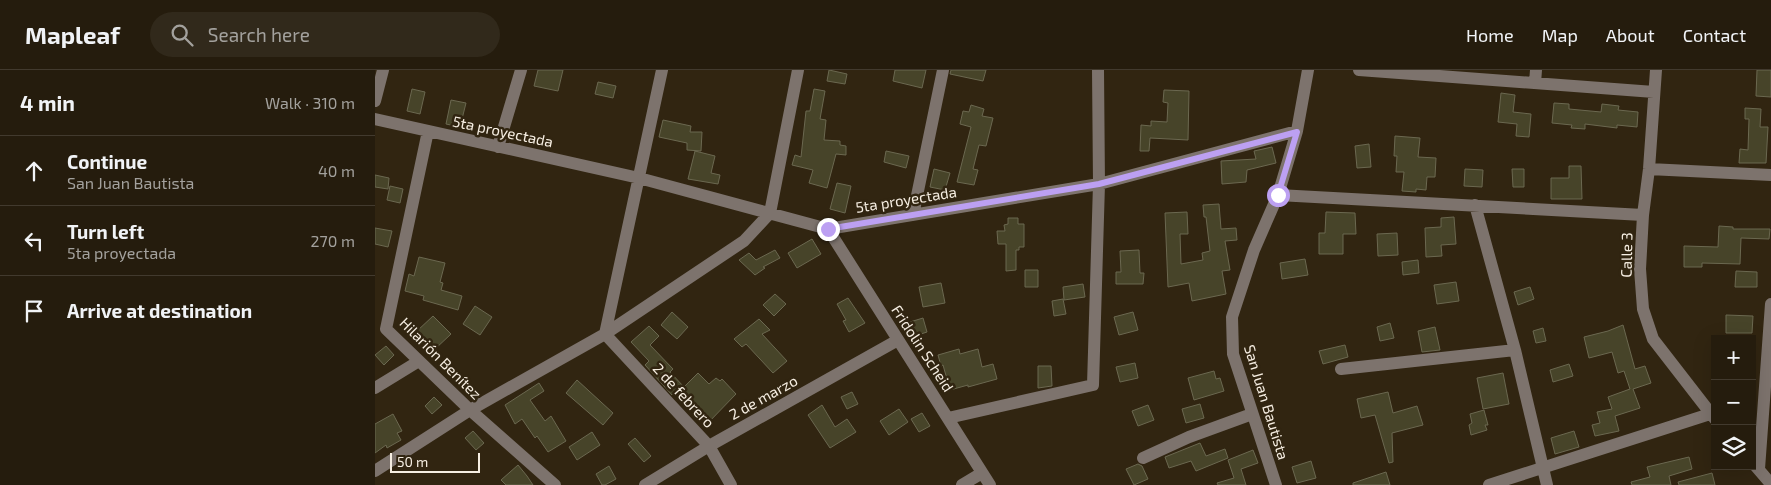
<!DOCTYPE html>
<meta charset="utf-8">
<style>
body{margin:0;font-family:"Exo 2",sans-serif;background:#31291b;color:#f1f3f6}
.controls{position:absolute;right:15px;bottom:15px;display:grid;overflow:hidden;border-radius:0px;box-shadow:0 5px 20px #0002}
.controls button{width:45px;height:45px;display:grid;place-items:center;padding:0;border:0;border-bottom:1px solid #423a2e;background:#251c0d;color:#f1f3f6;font:25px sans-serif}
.scale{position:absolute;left:15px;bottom:12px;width:90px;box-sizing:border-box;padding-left:5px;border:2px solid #f6eee2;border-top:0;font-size:14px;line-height:18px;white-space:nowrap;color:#f6eee2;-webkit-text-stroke:4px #312511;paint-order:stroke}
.stop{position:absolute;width:15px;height:15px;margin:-11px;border:4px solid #bca0f2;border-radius:50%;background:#fff}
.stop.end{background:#bca0f2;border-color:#fff;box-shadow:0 1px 5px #0008}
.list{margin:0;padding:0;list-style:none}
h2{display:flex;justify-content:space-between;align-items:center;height:65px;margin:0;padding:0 20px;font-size:21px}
h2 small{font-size:16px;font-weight:400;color:#a3a19d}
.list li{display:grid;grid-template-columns:32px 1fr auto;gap:15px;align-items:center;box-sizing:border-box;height:70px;padding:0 20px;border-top:1px solid #423a2e}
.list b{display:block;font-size:19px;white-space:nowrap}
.list p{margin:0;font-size:16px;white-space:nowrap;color:#a3a19d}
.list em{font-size:16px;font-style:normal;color:#a3a19d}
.icon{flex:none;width:28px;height:28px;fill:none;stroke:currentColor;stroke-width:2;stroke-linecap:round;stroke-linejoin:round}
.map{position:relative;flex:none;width:1396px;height:415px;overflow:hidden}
header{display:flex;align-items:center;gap:30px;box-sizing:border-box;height:70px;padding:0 25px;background:#251c0d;border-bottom:1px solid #423a2e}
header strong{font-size:24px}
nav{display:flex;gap:28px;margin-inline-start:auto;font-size:18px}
.search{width:350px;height:45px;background:#31291b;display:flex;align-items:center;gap:12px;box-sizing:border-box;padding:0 18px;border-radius:28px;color:#a3a19d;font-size:19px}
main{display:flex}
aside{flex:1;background:#251c0d}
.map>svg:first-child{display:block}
</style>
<header>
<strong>Mapleaf</strong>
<div class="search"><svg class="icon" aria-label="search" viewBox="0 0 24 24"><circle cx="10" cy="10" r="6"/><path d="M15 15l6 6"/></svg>Search here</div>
<nav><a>Home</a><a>Map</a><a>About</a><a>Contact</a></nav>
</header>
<main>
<aside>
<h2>4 min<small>Walk · 310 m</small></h2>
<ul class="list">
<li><svg class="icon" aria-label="ahead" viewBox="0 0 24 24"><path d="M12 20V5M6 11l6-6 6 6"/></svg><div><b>Continue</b><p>San Juan Bautista</p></div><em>40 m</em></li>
<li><svg class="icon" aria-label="left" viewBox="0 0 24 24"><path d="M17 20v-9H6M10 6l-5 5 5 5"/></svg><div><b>Turn left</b><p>5ta proyectada</p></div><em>270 m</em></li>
<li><svg class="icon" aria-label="arrive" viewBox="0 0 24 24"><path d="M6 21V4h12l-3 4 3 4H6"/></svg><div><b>Arrive at destination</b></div></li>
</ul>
</aside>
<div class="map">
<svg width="1396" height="415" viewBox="0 0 1396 415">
<rect width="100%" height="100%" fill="#312511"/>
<path fill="#474429" stroke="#6b6850" d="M163 0H188L183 21 159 16Z
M454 0 472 4 470 14 452 11Z
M520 0H551L547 18 518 11Z
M576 0H611L608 11 575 4Z
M1382 0H1396V27L1381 26Z
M223 12 241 16 238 28 220 24Z
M37 19 50 22 45 44 32 41Z
M439 19 450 21 445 49 451 50 449 70 465 71V75L471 76V85L461 84 452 118 434 113 438 100 417 95 420 85 426 87 431 41H435Z
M789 20 814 21 813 70 775 68 774 81H765L766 55 776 56V51L792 52 793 33 788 32Z
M1126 23 1140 25 1138 42 1156 44 1154 67 1141 66 1142 54 1123 52Z
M76 30 91 33 85 57 71 54Z
M1179 33 1194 34V39L1226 42 1227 34 1244 36 1243 40 1263 42 1262 57 1242 55V58L1210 54V59L1196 58 1197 55 1177 53Z
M596 35 609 39 607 46 618 48 611 76 604 75 598 99 603 100 599 115 582 112 596 57 585 54 588 41 594 42Z
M1370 38 1386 39 1385 57H1393L1391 93H1364L1365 79 1373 80 1374 49H1370Z
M288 50 316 56 315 62H327L326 81 312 80V73L284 67Z
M1020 66 1045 68 1043 87 1061 88 1060 107H1052L1051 120 1041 119V122L1027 121 1029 102H1021L1022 86H1019Z
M994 74 996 97 982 98 980 76Z
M897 77 901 93 872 100 871 112 847 114 846 91 881 89 879 81Z
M320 81 340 86 336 103 345 105 343 114 313 109Z
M511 81 534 86 531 98 509 92Z
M1194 96H1206L1207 129H1176V108H1194Z
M559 99 575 103 570 120 555 117Z
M1090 99 1108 100 1107 117 1089 116Z
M1137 99H1149V117H1138Z
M0 105 14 108 13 119 0 117Z
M462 113 476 116 470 143 455 139Z
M15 116 28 119 25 133 12 130Z
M844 134 846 159 861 158 862 170 850 171 855 200 847 201 851 224 817 231 814 213 793 217 790 143 812 142 813 164H805L806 194 828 190 827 183 835 181 831 147H829L828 135Z
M951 142 980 143 981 164H968V184H944V163H950Z
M1079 147 1081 174 1066 175 1067 186 1051 187 1050 158 1066 157V148Z
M633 148H643V154H649V177H644V180H641V200L631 201V174H623L622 161H630L629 155 633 154Z
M1344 156 1358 157V159H1395L1394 169 1366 168 1365 194 1327 193V197H1309V176L1343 177Z
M0 158 17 161 13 177 0 174Z
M1022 163 1023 185 1003 186 1002 164Z
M437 169 446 184 422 198 413 183Z
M400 180 405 188 388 197 390 198 380 205 364 190 374 183 381 190Z
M764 180 765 203H769L768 214H741V202H746L745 181Z
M44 187 70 193 65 212 68 213 66 220 87 226 83 240 48 230 49 226 30 221 34 204 39 206Z
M930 189 933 205 907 209 905 193Z
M1043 190 1044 203 1028 205 1027 192Z
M650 200H663V217H650Z
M1361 201 1382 202V217H1360Z
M1081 212 1084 231 1062 234 1059 215Z
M566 213 570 233 548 237 544 217Z
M708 214 710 227 689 230 688 217Z
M1155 217 1159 229 1143 235 1139 222Z
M400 224 411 234 399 246 388 235Z
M473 228 490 253 474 262 468 251 471 250 462 234Z
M688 229 691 244 679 246 677 231Z
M100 236 117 247 105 265 88 254Z
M297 242 313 257 302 269 286 255Z
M758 242 763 260 744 265 739 247Z
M1351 245 1378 246 1377 263H1351Z
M58 246 76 264 59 280 42 261Z
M548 248 552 262 540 266 535 252Z
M384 249 395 260 387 264 412 291 398 303 371 274 367 277 359 269Z
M1015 253 1019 268 1005 271 1002 257Z
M1248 255 1260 299 1270 296 1276 313 1258 319 1265 338 1240 346 1244 361 1220 366 1217 355 1225 353 1222 342 1237 339 1233 327 1255 319 1249 301 1243 303 1237 282 1214 288 1209 267 1233 261Z
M274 256 284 266 275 275 298 299 295 302 309 317 323 303 334 314 341 308 345 311 347 309 361 324 331 355 299 323 297 325 270 295 274 291 256 272Z
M1060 257 1065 280 1047 282 1043 261Z
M1168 258 1171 271 1161 273 1158 261Z
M970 275 973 287 948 294 944 281Z
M11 276 19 285 9 295 0 285Z
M584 279 585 284 603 279 607 297 618 294 622 309 593 317V315L575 320 568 295 566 296 563 285Z
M760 293 763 308 745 312 741 297Z
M1194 294 1198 306 1178 312 1175 300Z
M663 296H676L677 316 663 318Z
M839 301 841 309 845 308 849 321 819 330 813 308Z
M1128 303 1134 334 1108 339 1102 308Z
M202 310 238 343 228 355 191 323Z
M164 313 169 321 155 330 170 351 176 346 191 371 173 382 162 366 160 368 147 349 140 354 130 335Z
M477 322 483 334 472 339 466 327Z
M1013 322 1018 343 1042 336 1048 355 1017 363 1018 392 1014 393 1000 345 986 348 982 329Z
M59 327 67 335 57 344 50 336Z
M825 334 829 348 811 353 807 339Z
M447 335 460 357 472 349 481 362 455 378 433 345Z
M773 335 779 350 763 356 757 341Z
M524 339 533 352 514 365 505 351Z
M1109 340 1113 355H1110L1112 360 1096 365 1094 355 1097 353 1095 344Z
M547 343 555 356 544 362 536 349Z
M18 344 27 361 22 363 26 370 12 378 11 375 0 383V354Z
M98 361 109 373 101 380 90 368Z
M1199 361 1204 377 1180 384 1176 368Z
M217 362 225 375 202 390 194 377Z
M260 368 276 386 269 392 253 374Z
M825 373 831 386 850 379 853 388 821 401 816 391 794 398 790 387Z
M878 380 883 393 866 399 871 415H843L842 413 859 408 853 390Z
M1314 387 1317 399 1294 406 1296 415H1257L1256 412 1275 407 1272 397Z
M936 391 941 408 922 413 917 397Z
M763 394 767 396 773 409 759 415 751 399Z
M143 395 152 406 158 415H131L126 410Z
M234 396 241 409 230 415H227L221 404Z
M1011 402 1015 415H978V413Z
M1337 403 1340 415H1304L1303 412Z"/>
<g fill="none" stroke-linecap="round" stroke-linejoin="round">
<path stroke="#7d736d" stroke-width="12" d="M287 0 230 264 334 376 356 415
M984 0 1279 22
M1281 0 1274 99 1268 145 1265 199 1268 239 1278 269 1340 349
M1160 13 1161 0
M0 31 8 0
M0 49 264 108 453 159 724 114 922 61
M53 61 11 259 95 340 180 415
M123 77 146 0
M1274 99 1396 105
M903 125 1268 145
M1100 135 1140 280 1172 415
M538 145 568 0
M453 159 615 415
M966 299 1140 280
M0 318 44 291
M573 348 718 315 724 114 723 0
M768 388 814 367 877 344
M1378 393 1396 414
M1384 399 1396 234
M0 401 95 340 230 264 369 171 395 143 423 0
M270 415 334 376 523 270
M587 415 607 403
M901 415 858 284 857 247 879 180 903 125 922 61 933 0
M1114 415 1335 344"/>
</g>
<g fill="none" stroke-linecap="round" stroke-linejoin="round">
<path stroke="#bca0f2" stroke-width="6" d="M453 159 724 114 922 62 903 125"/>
</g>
<g text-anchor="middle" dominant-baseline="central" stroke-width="5" stroke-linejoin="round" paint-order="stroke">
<g font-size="15" fill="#f6eee2" stroke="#312511">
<text transform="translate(128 61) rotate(12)">5ta proyectada</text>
<text transform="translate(531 129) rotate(-9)">5ta proyectada</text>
<text transform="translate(1251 185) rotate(-89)">Calle 3</text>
<text transform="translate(548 278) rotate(57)">Fridolin Scheid</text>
<text transform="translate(66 288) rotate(45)">Hilarión Benítez</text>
<text transform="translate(309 325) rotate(47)">2 de febrero</text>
<text transform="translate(388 327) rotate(-29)">2 de marzo</text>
<text transform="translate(892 332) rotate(73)">San Juan Bautista</text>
</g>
</g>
</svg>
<div class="controls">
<button>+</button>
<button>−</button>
<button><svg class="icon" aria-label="layers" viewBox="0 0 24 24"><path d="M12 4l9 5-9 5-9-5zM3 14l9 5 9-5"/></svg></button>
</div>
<div class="scale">50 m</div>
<div class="stop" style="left:903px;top:125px"></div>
<div class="stop end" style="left:453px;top:159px"></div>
</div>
</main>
